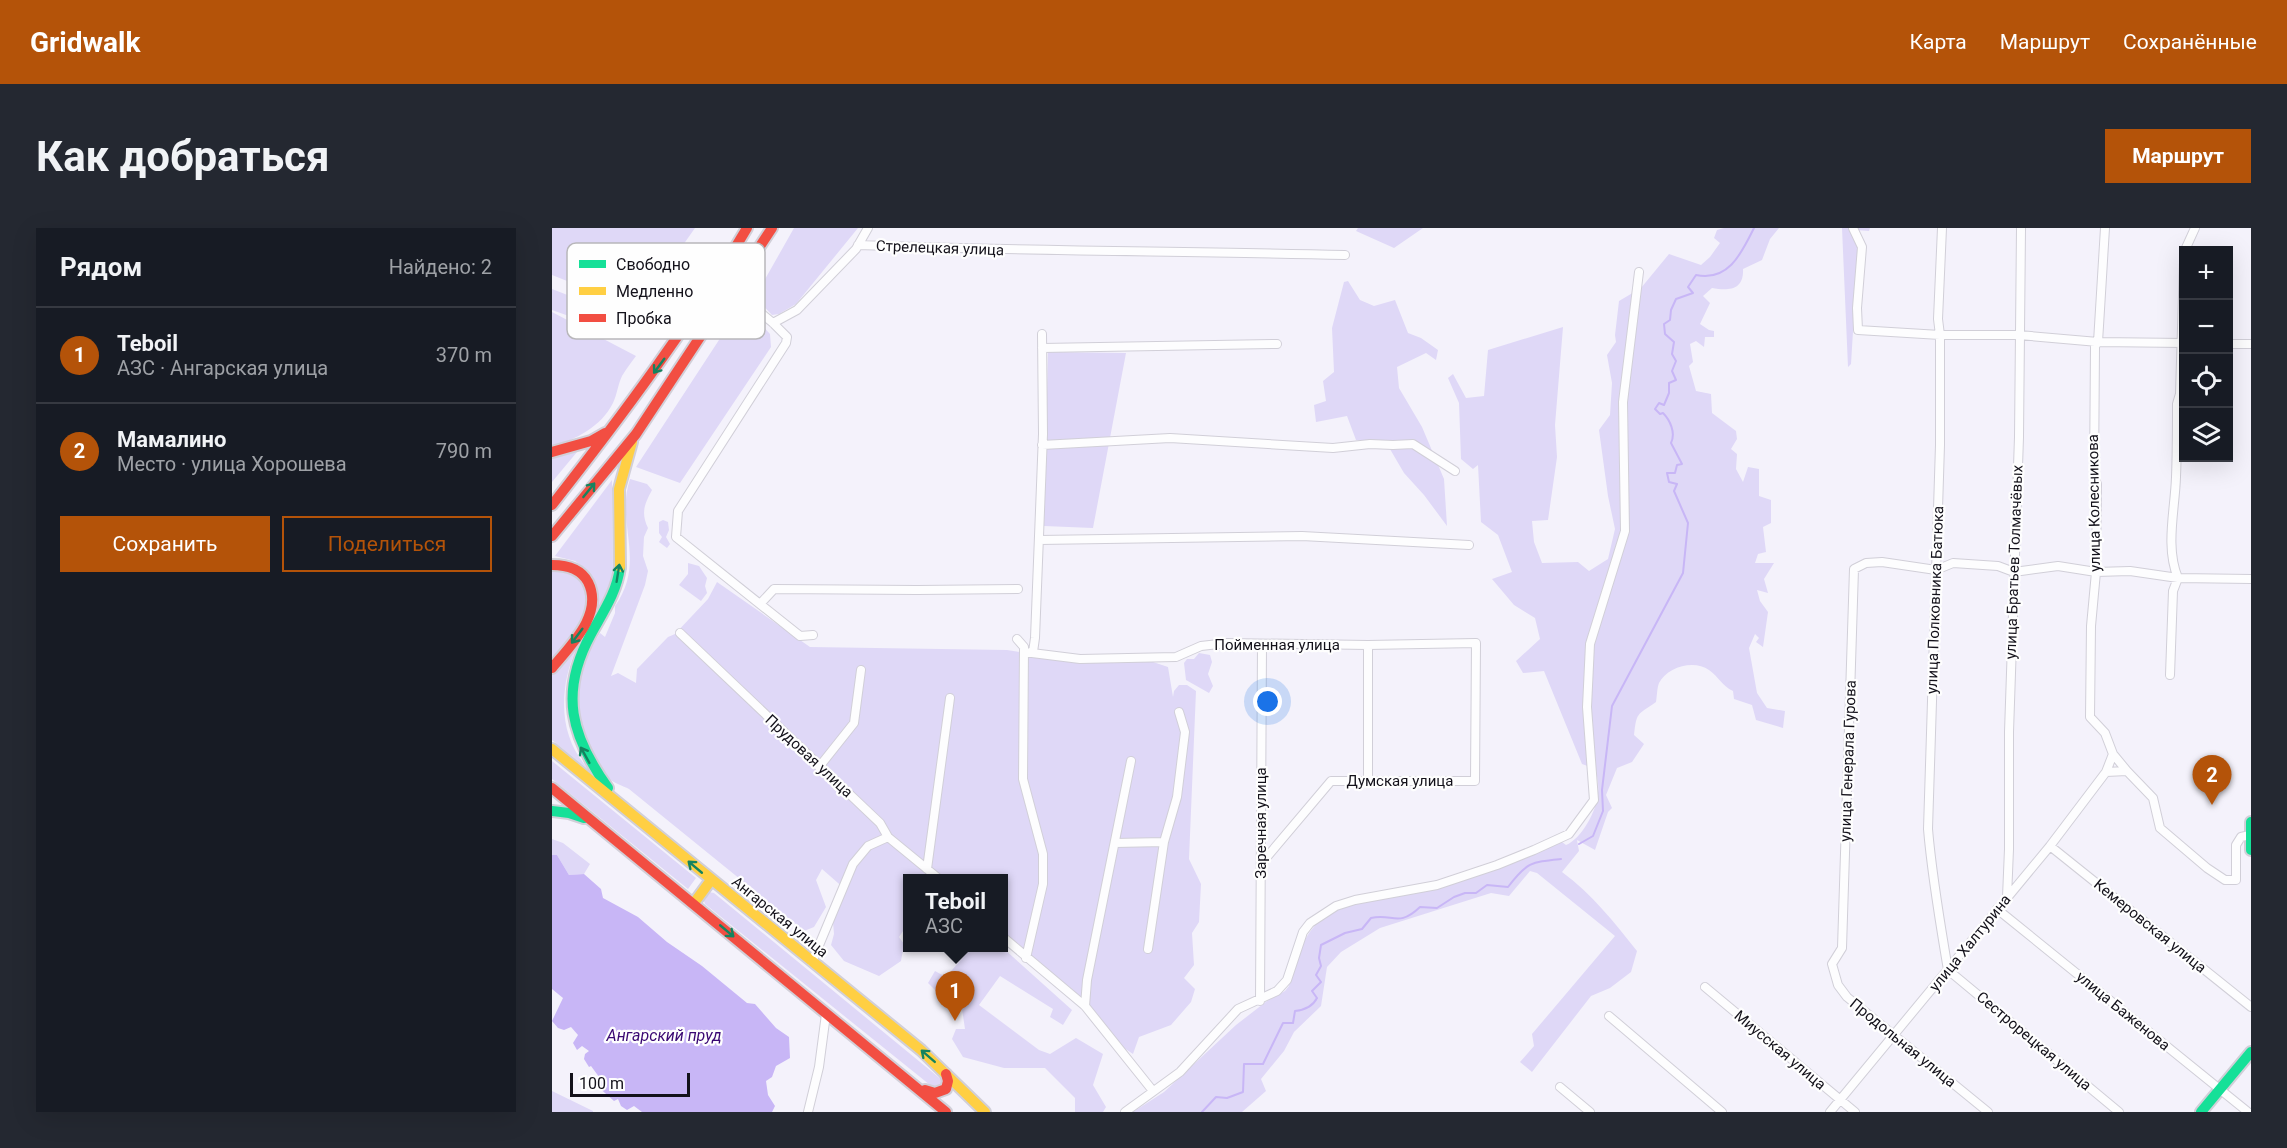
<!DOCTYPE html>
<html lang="ru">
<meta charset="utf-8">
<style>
body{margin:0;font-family:Roboto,sans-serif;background:#242831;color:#f1f3f6}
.controls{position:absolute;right:18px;top:18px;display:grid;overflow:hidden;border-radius:0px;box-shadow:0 6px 24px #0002}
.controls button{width:54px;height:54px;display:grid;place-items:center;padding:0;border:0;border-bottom:2px solid #363941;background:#171b24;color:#f1f3f6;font:30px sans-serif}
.scale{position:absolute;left:18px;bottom:15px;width:120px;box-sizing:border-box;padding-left:6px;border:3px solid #13111a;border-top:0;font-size:16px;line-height:21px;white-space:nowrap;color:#13111a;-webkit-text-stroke:4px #fefefe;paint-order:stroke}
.you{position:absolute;left:716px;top:474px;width:21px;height:21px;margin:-15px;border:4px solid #fff;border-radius:50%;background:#1a73e8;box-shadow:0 0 0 9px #1a73e833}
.badge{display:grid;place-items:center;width:39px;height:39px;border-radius:50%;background:#b45309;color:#fff;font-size:20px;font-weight:700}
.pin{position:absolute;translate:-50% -50px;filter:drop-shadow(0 2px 3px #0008)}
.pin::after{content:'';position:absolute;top:32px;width:21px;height:18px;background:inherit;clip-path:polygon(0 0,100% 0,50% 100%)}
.popup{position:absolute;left:351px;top:646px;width:105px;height:78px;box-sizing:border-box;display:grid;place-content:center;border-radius:0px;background:#171b24;filter:drop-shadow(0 2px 4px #0005);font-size:20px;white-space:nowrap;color:#9ea1a6}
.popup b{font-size:22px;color:#f1f3f6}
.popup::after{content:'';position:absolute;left:50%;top:100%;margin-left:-12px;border:12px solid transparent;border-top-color:#171b24}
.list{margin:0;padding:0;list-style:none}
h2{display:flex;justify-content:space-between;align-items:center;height:78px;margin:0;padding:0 24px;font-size:26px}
h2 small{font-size:20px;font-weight:400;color:#9ea1a6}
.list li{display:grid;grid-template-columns:39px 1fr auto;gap:18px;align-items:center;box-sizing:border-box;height:96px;padding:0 24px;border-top:2px solid #363941}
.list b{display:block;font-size:22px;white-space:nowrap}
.list p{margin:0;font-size:20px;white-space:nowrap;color:#9ea1a6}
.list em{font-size:20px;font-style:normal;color:#9ea1a6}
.actions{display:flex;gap:12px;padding:18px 24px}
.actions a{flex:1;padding:14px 0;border:2px solid #b45309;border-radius:0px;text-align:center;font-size:21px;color:#b45309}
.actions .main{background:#b45309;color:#fff}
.icon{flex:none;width:33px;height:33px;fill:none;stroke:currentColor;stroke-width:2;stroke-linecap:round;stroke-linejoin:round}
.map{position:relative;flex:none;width:1699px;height:884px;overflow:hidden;border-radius:0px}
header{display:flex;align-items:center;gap:36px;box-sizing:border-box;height:84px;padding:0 30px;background:#b45309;color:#fff}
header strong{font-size:28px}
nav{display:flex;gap:33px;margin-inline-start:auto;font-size:21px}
.intro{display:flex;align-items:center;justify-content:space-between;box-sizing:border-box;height:144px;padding:0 36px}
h1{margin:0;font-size:42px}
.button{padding:15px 27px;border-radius:0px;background:#b45309;color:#fff;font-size:21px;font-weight:700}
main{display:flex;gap:36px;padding:0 36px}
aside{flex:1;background:#171b24;border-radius:0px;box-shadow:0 6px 24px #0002}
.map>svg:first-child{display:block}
</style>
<header>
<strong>Gridwalk</strong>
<nav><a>Карта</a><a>Маршрут</a><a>Сохранённые</a></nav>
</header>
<div class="intro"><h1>Как добраться</h1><a class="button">Маршрут</a></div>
<main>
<aside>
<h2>Рядом<small>Найдено: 2</small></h2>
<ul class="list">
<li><span class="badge">1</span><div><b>Teboil</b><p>АЗС · Ангарская улица</p></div><em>370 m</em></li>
<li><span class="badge">2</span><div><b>Мамалино</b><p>Место · улица Хорошева</p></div><em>790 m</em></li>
</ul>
<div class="actions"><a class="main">Сохранить</a><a>Поделиться</a></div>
</aside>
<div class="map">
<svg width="1699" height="884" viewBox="0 0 1699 884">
<rect width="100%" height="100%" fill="#f4f2fb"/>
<path fill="#dfd8f7" d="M0 0H143L84 84 58 70 0 47Z
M242 0H306L244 76 227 86 220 87 203 69Z
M806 0H871L842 20 804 3Z
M1172 0H1227L1218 11 1210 32 1191 41C1192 62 1177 63 1160 60L1151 68 1158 75 1148 96 1157 102 1162 103V109H1153L1152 119 1144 113 1138 116 1141 134 1137 138 1144 163 1159 166 1160 185 1184 203 1185 211 1179 221 1185 226 1184 241 1191 254 1196 239 1207 241V268L1219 272V295L1211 299 1214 324 1206 326 1203 335H1222L1212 351 1216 365 1205 362 1208 373 1216 384 1211 419 1204 414 1207 410 1203 406 1197 420 1205 465 1215 480 1233 483 1231 500 1204 492 1200 477 1182 471 1181 463C1170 458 1167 449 1157 442 1142 431 1115 439 1107 455 1105 460 1105 468 1104 474 1084 488 1085 484 1082 507L1092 516 1080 534 1065 540 1054 567 1060 580 1056 584 1043 622 1025 612 1027 623 1010 644C1040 666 1062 694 1085 723L1079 744 1058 760 1039 768 980 844 968 834 982 818 980 806 1063 708 985 645 978 643 957 668 939 665 828 700 789 724 775 739 769 778 742 804 732 823 709 851 714 863 690 884H581L612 864 684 797 715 773 733 763 737 758C745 732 750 706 772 689 801 668 860 666 896 657 933 647 969 633 1003 616L1010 614 1014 617C1029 611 1045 583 1046 565 1047 557 1045 549 1044 541L1030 536 992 443 971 445 964 433 988 411 983 390 962 377 940 351 960 344 946 307 929 294 926 237 921 241 909 231 907 175 896 150 901 146 914 170 932 168 936 122 1011 99 1003 197 1005 229 996 292 980 293 982 314 990 335 1026 334 1037 343 1056 331 1063 301 1056 268 1047 202 1058 187 1060 155 1055 127 1064 114 1063 107 1067 73 1089 60 1117 26 1149 37 1158 29 1168 15 1162 10 1165 2Z
M1290 0H1318L1317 3 1304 2 1310 19 1306 93 1301 103 1299 136 1296 139Z
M796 53 808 72 822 78 843 72 856 105 869 110 886 122 884 132 874 125 845 139 847 160 870 199 892 251 895 298 872 267 852 245 835 216 804 212 795 188 764 194 762 177 774 173 771 153 782 144 780 100 792 54Z
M0 61 36 75 54 86 49 93 28 92 0 82Z
M197 83 218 106 219 119 128 255 84 239 182 89Z
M0 84 84 128C79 135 74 141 70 148 66 156 65 167 61 175 49 199 24 211 0 219Z
M496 124 574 125 541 300 492 298Z
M25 224 0 254V229Z
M78 251 95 256 100 262C92 277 89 285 96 300L92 309 91 328 96 343 93 357 59 448 66 445 84 455 85 441 116 409 123 406 156 371 165 354 258 419 455 422 540 435 598 433 616 439 621 469 622 463 627 457H635L644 463 637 631 649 656 647 694 640 705 642 737 632 750 643 761 639 774 619 797 587 809 581 826 548 804 533 783 451 705V650H355V697L347 709 352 716 349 733 327 748 292 733 279 717 282 706 281 694 294 662 270 641 264 652 274 679 262 699 252 703 77 561C71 558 62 555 56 550 27 527 18 471 29 437 33 426 42 415 48 405L53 409 63 385V378C95 333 63 295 78 251Z
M60 252 61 348C54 376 35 397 24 422 12 447 8 482 17 508 21 521 29 533 38 543L0 512V446L38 398 46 379V370L42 354 35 342 23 333 3 328Z
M111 292 116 294 117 302 114 309 118 316 115 320 107 314 110 309 107 305V294Z
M136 335 147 338 155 350 153 358 155 365 149 373 127 357 136 346Z
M4 342C67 350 22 406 0 431V343Z
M647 425 658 427 660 434 656 446 661 458 657 465 634 452 632 435 635 431H642Z
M0 533 144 650 136 661 0 551Z
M0 611 11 615 38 636 32 646 17 647 5 627H0Z
M156 664 162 665 390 852 392 857 383 861 153 676 151 670Z
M419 720H451L520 782 511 797 498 789 501 781 448 748 427 777 487 822 498 826 524 810 551 826 541 857 554 879 551 884H523V870L493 840H452L411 829 400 811 404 801H413L410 781 396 775 376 755 383 743 394 749Z
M0 863 41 883V884H0Z"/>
<path fill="#c8b6f6" d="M0 627H5L17 647 32 646 49 661 51 670 86 689 115 714 150 738 195 775 203 776 224 800 237 809 238 830 224 838 220 849 214 853 216 867 223 878 220 884H90L82 878 75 882 69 878 66 871 62 873 44 857 50 853 39 838 37 839 32 831 33 826 37 823 30 818 25 822 21 815 26 807 19 799 12 802 6 800 0 793 11 770 0 761Z"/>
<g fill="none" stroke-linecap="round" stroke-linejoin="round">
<path stroke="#c8b6f6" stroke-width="2" d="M1027 616 1041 608 1051 583 1050 562 1060 478 1131 345 1136 295 1122 263 1125 256 1117 254 1115 245H1123L1125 237 1130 236 1119 215C1124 205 1118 192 1111 185L1108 186 1103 181 1107 175 1112 177 1117 165V155L1124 152 1120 143 1124 133 1120 126 1122 114 1113 106 1112 96 1118 92 1119 82 1124 71 1141 65 1136 59 1144 47C1177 54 1190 24 1202 0
M650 884 664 869 675 870 691 864 692 836H711L731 795H741L743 783C752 782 761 778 765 770L760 763 769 754 764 747 769 738 767 730 769 717 793 705 810 701 819 690C841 685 846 700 868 679L885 680 902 669 913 665H924L935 657 956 659C975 634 979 634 1009 631"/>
<g stroke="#d1cfd8" stroke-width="10">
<path id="street" d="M1301 0 1310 19 1305 80 1306 102 1388 107H1467L1546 114 1632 115
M1390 0 1386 91 1388 107V217L1376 601C1380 649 1388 694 1396 742
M306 17C468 23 631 23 793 27
M1633 22 1643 0
M181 62 221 95 235 109 234 115 126 283 124 309 248 408 261 407
M221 95 245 82 304 21 316 0
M1676 116H1699
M490 120 725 116
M490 217 618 210 781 220 818 216 841 217 861 216 903 243
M487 312 750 308 917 317
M208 376 222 361 365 362 466 361
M128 405 328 595 336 609 386 650
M465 411 472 419 471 551 491 626V656L474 730
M472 424 528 431 624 429 649 418 675 415 816 417 924 415 923 553H779L709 636
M481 424 483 410 491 206 490 106
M1618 447 1621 363 1626 350C1613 319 1623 282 1624 249 1625 225 1625 200 1625 176L1628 166 1632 34
M1561 526 1575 543
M267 539 302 495 309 442
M1554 544 1575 543 1601 570 1608 600 1655 640 1673 652H1684V617L1689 609 1698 607
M816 552V417
M563 615 612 614
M1498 618 1699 779
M375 641 398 470
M1455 669 1457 621V504L1467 209 1469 0
M1445 681 1696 884
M451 709 533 778 601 863
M596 721 612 614 625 569 633 504 627 484
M260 734 301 636 316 618 336 609
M1396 742 1567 884
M1153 759 1303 884
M708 773 710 417
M533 778 535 752 579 533
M1057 788 1170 884
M1008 859 1038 884
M256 884 267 839 274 786
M573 884 628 844 686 781 725 763 735 752 751 704 758 695 784 678 803 672 885 657 945 637 982 622 1017 606 1042 572 1035 479 1038 416 1073 303 1071 174 1087 44
M1278 884 1498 618 1554 544 1561 526 1553 505 1538 489 1539 398 1544 344 1545 256 1542 249 1543 118 1546 114 1553 0
M1436 884 1295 769 1286 757 1280 736 1290 720 1302 341 1314 335 1330 334 1384 342 1401 335 1446 338 1462 344 1506 338 1544 344 1578 343 1626 350 1699 351"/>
</g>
<g stroke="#d1cfd8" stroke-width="14">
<path id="fast" d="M56 560C19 508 7 465 39 406 51 384 65 364 68 339
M0 583 17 585 32 590
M1699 594V622
M1649 884 1699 824"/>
</g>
<g stroke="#d1cfd8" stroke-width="14">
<path id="slow" d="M68 339 67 261 80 214
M0 521 369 822 433 884
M142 675 159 652"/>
</g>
<g stroke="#d1cfd8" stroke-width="14">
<path id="jam" d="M0 224 39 213 53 205
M0 277C70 188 137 98 195 0
M0 308 84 206 220 0
M0 337C14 337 29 341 36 354 52 386 19 417 0 440
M0 560 394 884
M373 862 383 865 394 861 396 853 394 846"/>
</g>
<use href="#street" stroke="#fdfdfe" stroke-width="8"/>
<use href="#fast" stroke="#16e098" stroke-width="10"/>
<use href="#slow" stroke="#ffcf43" stroke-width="10"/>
<use href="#jam" stroke="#f24e42" stroke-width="10"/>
</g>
<defs><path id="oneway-shaft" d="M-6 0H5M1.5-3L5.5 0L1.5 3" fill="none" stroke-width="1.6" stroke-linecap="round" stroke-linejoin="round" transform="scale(1.5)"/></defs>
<g stroke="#15835f">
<use href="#oneway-shaft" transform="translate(107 138) rotate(126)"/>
<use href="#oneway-shaft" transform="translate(37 262) rotate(-51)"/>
<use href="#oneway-shaft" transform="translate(66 345) rotate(-81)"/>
<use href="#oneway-shaft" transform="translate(25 408) rotate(127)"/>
<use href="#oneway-shaft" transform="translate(33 527) rotate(-119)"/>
<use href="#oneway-shaft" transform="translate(143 639) rotate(-140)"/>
<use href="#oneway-shaft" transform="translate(175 703) rotate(40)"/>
<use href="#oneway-shaft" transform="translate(376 828) rotate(-139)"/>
</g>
<g text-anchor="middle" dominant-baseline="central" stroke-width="4.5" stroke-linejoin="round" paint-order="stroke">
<g font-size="15" fill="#13111a" stroke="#fefefe">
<text transform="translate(388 20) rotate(2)">Стрелецкая улица</text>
<text transform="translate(1542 275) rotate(-91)">улица Колесникова</text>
<text transform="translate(1462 334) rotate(-88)">улица Братьев Толмачёвых</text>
<text transform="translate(1383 372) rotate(-88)">улица Полковника Батюка</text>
<text x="725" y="417">Пойменная улица</text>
<text transform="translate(257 528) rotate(43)">Прудовая улица</text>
<text transform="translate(1296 533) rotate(-88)">улица Генерала Гурова</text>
<text x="848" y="553">Думская улица</text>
<text transform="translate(709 595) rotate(-90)">Заречная улица</text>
<text transform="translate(228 689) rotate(39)">Ангарская улица</text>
<text transform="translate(1598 698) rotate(39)">Кемеровская улица</text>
<text transform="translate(1418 715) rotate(-51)">улица Халтурина</text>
<text transform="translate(1571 783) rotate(39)">улица Баженова</text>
<text transform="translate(1482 813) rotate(40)">Сестрорецкая улица</text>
<text transform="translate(1351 815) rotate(39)">Продольная улица</text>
<text transform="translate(1228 822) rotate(40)">Миусская улица</text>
</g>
<g font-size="16" font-style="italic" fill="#3a0873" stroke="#fefefe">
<text x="112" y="807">Ангарский пруд</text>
</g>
</g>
<rect x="15" y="15" width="198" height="96" rx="9" fill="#fefefe" stroke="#b8b7ba" stroke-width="1.5"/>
<rect x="27" y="32" width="27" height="8" fill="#16e098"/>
<rect x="27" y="59" width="27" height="8" fill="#ffcf43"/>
<rect x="27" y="86" width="27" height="8" fill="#f24e42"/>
<g font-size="16" fill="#13111a">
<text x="64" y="42">Свободно</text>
<text x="64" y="69">Медленно</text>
<text x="64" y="96">Пробка</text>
</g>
</svg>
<div class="controls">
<button>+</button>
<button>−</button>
<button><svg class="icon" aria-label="locate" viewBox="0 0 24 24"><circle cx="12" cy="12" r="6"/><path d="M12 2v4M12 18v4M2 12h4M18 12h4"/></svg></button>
<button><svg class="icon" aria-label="layers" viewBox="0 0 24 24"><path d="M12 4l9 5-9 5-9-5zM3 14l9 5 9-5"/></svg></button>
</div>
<div class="scale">100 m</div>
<div class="you"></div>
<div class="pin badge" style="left:403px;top:793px">1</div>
<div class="popup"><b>Teboil</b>АЗС</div>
<div class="pin badge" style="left:1660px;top:577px">2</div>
</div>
</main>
